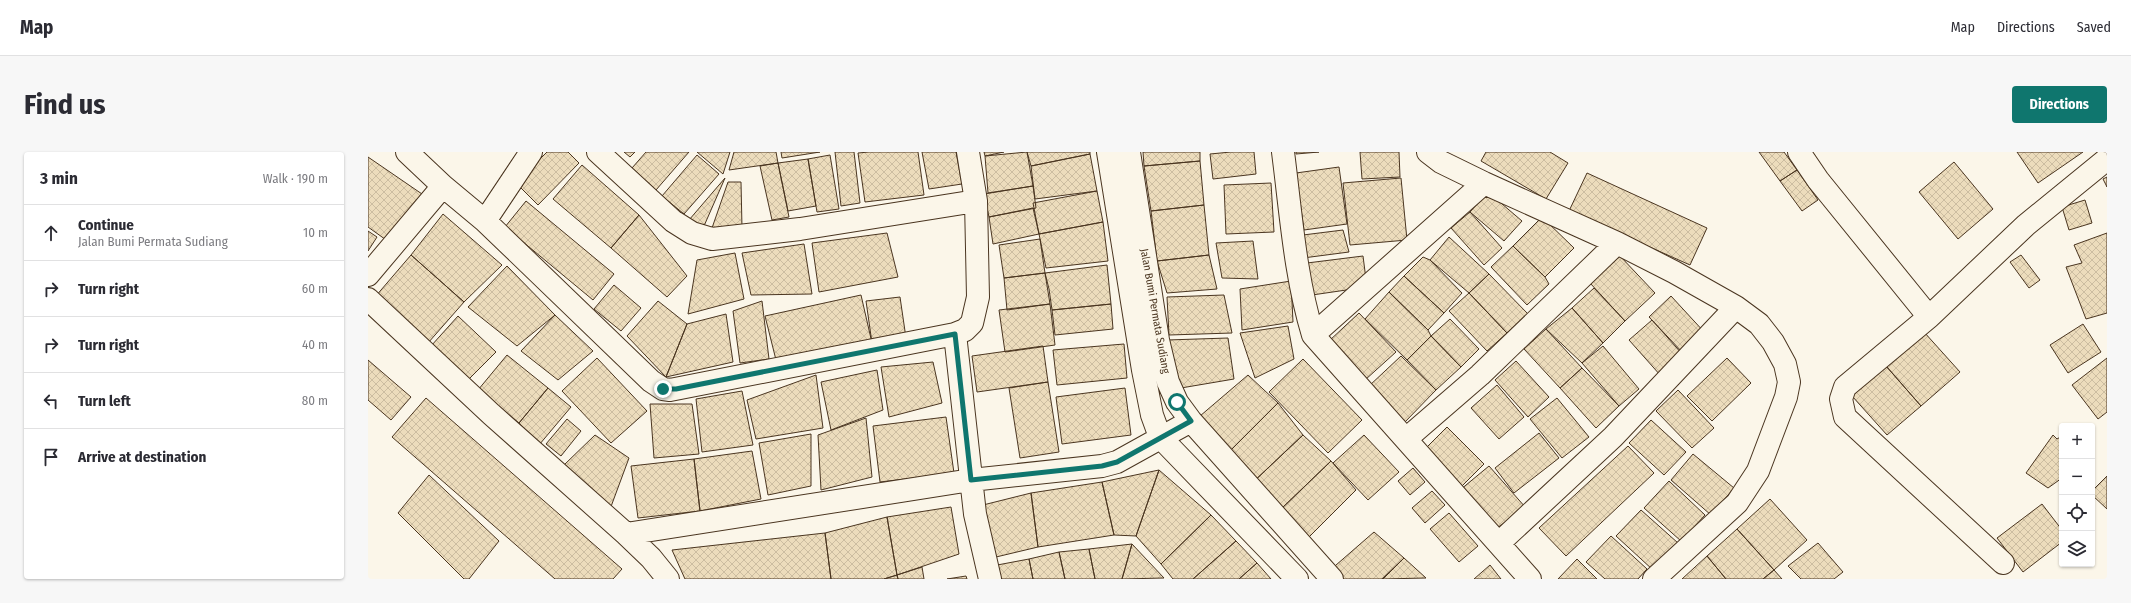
<!DOCTYPE html>
<meta charset="utf-8">
<style>
body{margin:0;font-family:"Fira Sans Condensed",sans-serif;background:#f7f7f7;color:#2b2b33}
.controls{position:absolute;right:12px;bottom:12px;display:grid;overflow:hidden;border-radius:4px;box-shadow:0 1px 3px #0004}
.controls button{width:36px;height:36px;display:grid;place-items:center;padding:0;border:0;border-bottom:1px solid #e1e1e2;background:#fff;color:#2b2b33;font:20px sans-serif}
.stop{position:absolute;width:12px;height:12px;margin:-9px;border:3px solid #0f766e;border-radius:50%;background:#fff}
.stop.end{background:#0f766e;border-color:#fff;box-shadow:0 1px 4px #0008}
.list{margin:0;padding:0;list-style:none}
h2{display:flex;justify-content:space-between;align-items:center;height:52px;margin:0;padding:0 16px;font-size:17px}
h2 small{font-size:13px;font-weight:400;color:#7c7c81}
.list li{display:grid;grid-template-columns:26px 1fr auto;gap:12px;align-items:center;box-sizing:border-box;height:56px;padding:0 16px;border-top:1px solid #e1e1e2}
.list b{display:block;font-size:15px;white-space:nowrap}
.list p{margin:0;font-size:13px;white-space:nowrap;color:#7c7c81}
.list em{font-size:13px;font-style:normal;color:#7c7c81}
.icon{flex:none;width:22px;height:22px;fill:none;stroke:currentColor;stroke-width:2;stroke-linecap:round;stroke-linejoin:round}
.map{position:relative;flex:none;width:1739px;height:427px;overflow:hidden;border-radius:4px}
header{display:flex;align-items:center;gap:24px;box-sizing:border-box;height:56px;padding:0 20px;background:#fff;border-bottom:1px solid #e1e1e2}
header strong{font-size:19px}
nav{display:flex;gap:22px;margin-inline-start:auto;font-size:14px}
.intro{display:flex;align-items:center;justify-content:space-between;box-sizing:border-box;height:96px;padding:0 24px}
h1{margin:0;font-size:28px}
.button{padding:10px 18px;border-radius:4px;background:#0f766e;color:#fff;font-size:14px;font-weight:700}
main{display:flex;gap:24px;padding:0 24px}
aside{flex:1;background:#fff;border-radius:4px;box-shadow:0 1px 3px #0004}
.map>svg:first-child{display:block}
</style>
<header>
<strong>Map</strong>
<nav><a>Map</a><a>Directions</a><a>Saved</a></nav>
</header>
<div class="intro"><h1>Find us</h1><a class="button">Directions</a></div>
<main>
<aside>
<h2>3 min<small>Walk · 190 m</small></h2>
<ul class="list">
<li><svg class="icon" aria-label="ahead" viewBox="0 0 24 24"><path d="M12 20V5M6 11l6-6 6 6"/></svg><div><b>Continue</b><p>Jalan Bumi Permata Sudiang</p></div><em>10 m</em></li>
<li><svg class="icon" aria-label="right" viewBox="0 0 24 24"><path d="M7 20v-9h11M14 6l5 5-5 5"/></svg><div><b>Turn right</b></div><em>60 m</em></li>
<li><svg class="icon" aria-label="right" viewBox="0 0 24 24"><path d="M7 20v-9h11M14 6l5 5-5 5"/></svg><div><b>Turn right</b></div><em>40 m</em></li>
<li><svg class="icon" aria-label="left" viewBox="0 0 24 24"><path d="M17 20v-9H6M10 6l-5 5 5 5"/></svg><div><b>Turn left</b></div><em>80 m</em></li>
<li><svg class="icon" aria-label="arrive" viewBox="0 0 24 24"><path d="M6 21V4h12l-3 4 3 4H6"/></svg><div><b>Arrive at destination</b></div></li>
</ul>
</aside>
<div class="map">
<svg width="1739" height="427" viewBox="0 0 1739 427">
<defs>
<pattern id="building-cross-hatch" width="8" height="8" patternUnits="userSpaceOnUse"><rect width="8" height="8" fill="#ecdcbc"/><path d="M0 0l8 8M0 8l8-8" fill="none" stroke="#ccbda1"/></pattern>
</defs>
<rect width="100%" height="100%" fill="#fbf6e9"/>
<path fill="url(#building-cross-hatch)" stroke="#4a3520" d="M179 0H200L211 11 170 53 148 31Z
M256 0H267L262 5Z
M278 0H321L288 38 264 16Z
M329 0H362L355 22Z
M366 0H408L410 11 361 18Z
M413 0H452L414 6Z
M467 0H486L492 51 473 54Z
M501 0H550L556 43 497 50 490 1Z
M554 0H588L594 32 561 37Z
M616 0H636L617 4Z
M659 0H722V2L663 14Z
M659 0 665 34 620 41 617 4Z
M775 0H832V9L776 14Z
M863 0H886L888 22 845 27 842 2Z
M928 0H951L928 2Z
M992 0H1031L1032 25 994 27Z
M1118 0H1182L1200 11 1178 47 1113 9Z
M1391 0H1416L1429 18 1412 29Z
M1649 0H1715L1670 31Z
M722 2 729 39 667 47 663 14Z
M329 3 351 22 316 62 294 44Z
M462 3 471 57 449 60 440 7Z
M0 5 54 42 21 90 0 75Z
M440 7 448 54 420 59 410 11Z
M832 9 836 53 783 59 776 14Z
M1586 10 1625 57 1590 87 1551 40Z
M410 11 421 65 404 68 392 14Z
M214 13 271 63 243 96 185 47Z
M971 15 979 72 936 78 928 21Z
M1429 18 1450 48 1434 59 1412 29Z
M1219 21 1339 76 1322 113 1201 59Z
M1739 25V35L1735 27Z
M357 26 336 74 321 68Z
M1033 26 1039 88 982 93 975 31Z
M360 30H373L374 76H344Z
M903 31 906 80 858 82 856 33Z
M665 34 668 56 621 65 616 42Z
M729 39 735 70 671 82 665 51Z
M1120 40 1154 69 1136 89 1102 60Z
M1717 48 1724 71 1701 78 1694 55Z
M158 49 246 122 225 148 137 75Z
M836 53 841 103 789 109 783 59Z
M665 56 671 82 625 92 621 65Z
M1102 60 1134 96 1116 113 1083 76Z
M75 62 134 113 96 150 43 103Z
M271 63 319 124 299 145 243 96Z
M1174 65 1206 96 1177 125 1145 94Z
M735 70 740 109 678 116 671 82Z
M975 78 981 100 935 106V83Z
M0 79 9 85 0 99Z
M519 81 530 125 451 140 444 91Z
M1739 81V161L1718 167 1698 115 1714 111 1706 93Z
M1081 85 1121 122 1101 141 1062 108Z
M672 87 677 121 636 126 631 93Z
M885 89 890 127 854 126 848 91Z
M436 92 444 142 383 143 374 101Z
M1145 94 1177 125 1181 132 1159 153 1123 115Z
M367 101 376 147 320 162 329 108Z
M43 103 96 150 60 191 7 145Z
M841 103 849 137 799 141 789 109Z
M1653 103 1672 128 1661 136 1642 110Z
M995 104 999 135 944 143 939 111Z
M1252 104 1287 141 1257 169 1222 131Z
M1055 105 1062 108 1094 141 1076 161 1036 124Z
M739 113 743 152 684 158 681 137 677 121Z
M139 114 187 163 149 194 100 155Z
M677 121 682 152 639 158 636 126Z
M1121 122 1160 162 1139 181 1101 141Z
M1036 124 1076 161 1060 178 1021 140Z
M923 129 925 170 874 178 872 137Z
M246 133 273 156 253 179 226 157Z
M1226 136 1257 169 1235 191 1204 156Z
M1021 140 1060 178 1063 184 1039 208 997 167Z
M1101 141 1139 181 1119 199 1081 159Z
M493 143 504 191 409 212 397 164Z
M856 143 864 181 801 183 799 145Z
M1303 144 1338 182 1316 202 1281 165Z
M532 145 538 186 504 191 498 149Z
M290 149 319 172 298 225 259 184Z
M394 149 401 207 372 211 365 159Z
M682 152 687 193 637 200 631 158Z
M743 152 745 177 687 183 684 158Z
M1204 156 1235 191 1214 211 1178 177Z
M991 161 1028 200 997 228 961 189Z
M358 162 365 210 298 225 319 172Z
M187 163 225 199 190 228 153 199Z
M90 164 128 200 101 227 63 194Z
M1082 167 1111 197 1093 215 1063 184Z
M1284 168 1316 204 1293 224 1261 188Z
M1715 172 1733 200 1700 221 1682 193Z
M920 174 926 207 887 226 872 181Z
M1178 177 1214 216 1192 236 1156 197Z
M1556 180 1592 220 1553 254 1518 214Z
M1063 184 1093 215 1068 238 1039 208Z
M860 186 866 227 807 237 799 188Z
M756 192 759 226 689 233 685 198Z
M675 194 680 230 609 240 604 204Z
M1235 194 1271 237 1251 254 1214 211Z
M139 203 180 236 151 271 110 238Z
M1033 204 1068 238 1036 271 1001 234Z
M229 206 279 259 243 291 194 239Z
M1359 206 1383 231 1344 269 1319 244Z
M1739 206V260L1730 267 1704 233Z
M935 207 994 268 960 301 901 240Z
M0 208 43 245 23 268 0 248Z
M1148 209 1181 245 1160 265 1127 228Z
M565 210 574 251 521 265 513 215Z
M1518 214 1553 254 1519 283 1484 244Z
M1214 216 1251 254 1228 276 1192 236Z
M509 218 515 258 463 278 453 230Z
M448 223 455 276 388 287 379 248Z
M880 223 910 251 857 304 825 270Z
M680 230 691 300 652 306 641 236Z
M1129 233 1156 265 1131 287 1103 256Z
M180 236 203 255 171 293 151 271Z
M757 236 763 283 694 292 688 245Z
M1310 238 1346 276 1324 296 1288 259Z
M374 239 385 293 334 300 328 247Z
M58 246 254 417 245 427H187L24 285Z
M1189 246 1221 285 1194 306 1162 267Z
M910 251 935 283 882 333 857 304Z
M282 252H324L331 302 286 306Z
M578 265 586 321 512 330 505 274Z
M498 266 504 325 453 338 450 283Z
M199 267 213 279 193 304 178 292Z
M1283 268 1318 300 1296 323 1261 291Z
M1079 275 1116 312 1093 335 1056 298Z
M1171 281 1191 306 1146 341 1127 316Z
M443 282V334L400 343 391 291Z
M227 283 261 306 241 360 196 313Z
M935 283 963 309 911 359 882 333Z
M996 283 1031 320 1000 348 965 311Z
M1685 283 1689 287 1694 284V326L1680 336 1658 321Z
M1260 294 1286 321 1198 404 1171 376Z
M384 299 393 347 332 359 326 307Z
M1325 302 1366 336 1343 363 1303 328Z
M326 307 332 359 270 366 263 314Z
M963 309 988 338 939 387 911 359Z
M1121 314 1158 356 1126 378 1092 338Z
M1045 316 1057 330 1042 343 1030 329Z
M791 318 768 384 746 383 734 330Z
M791 318 843 363 793 412 768 384Z
M61 323 131 389 101 427H96L30 361Z
M1739 324V357L1724 343V339Z
M1301 329 1337 363 1313 389 1276 356Z
M734 330 746 383 670 395 663 341Z
M1064 339 1077 353 1057 371 1044 356Z
M663 341 670 395 628 405 615 353Z
M1402 347 1439 388 1406 418 1369 377Z
M1674 352 1694 378V390L1655 420 1629 386Z
M583 355 591 402 529 423 519 365Z
M1273 358 1310 391 1285 418 1248 384Z
M1081 361 1110 394 1091 410 1062 377Z
M843 363 868 389 825 427H805L793 412Z
M519 365 529 423 516 427H463L457 381Z
M1369 377 1406 418 1395 427H1358L1339 404Z
M1006 380 1036 406 1015 427H967L960 420Z
M457 381 463 427H317L304 398Z
M1243 384 1279 417 1270 427H1237L1218 410Z
M868 389 889 411 871 427H825Z
M1450 391 1475 420 1466 427H1433L1420 414Z
M764 392 754 427H727L721 397Z
M764 392 796 426 754 427Z
M721 397 727 427H697L691 400Z
M691 400 697 427H665L661 407Z
M1339 404 1358 427H1314Z
M1036 406 1058 426 1014 427Z
M661 407 665 427H627L624 414Z
M1209 407 1229 427H1190Z
M889 411 903 427H871Z
M1122 413 1133 427H1106Z
M554 415 556 427H530L529 423Z
M1406 418 1414 427H1395Z
M529 423 530 427H516Z
M598 424 599 427H579Z"/>
<g fill="none" stroke-linecap="round" stroke-linejoin="round">
<g stroke="#4a3520" stroke-width="24">
<path id="street" d="M39 0 75 34 117 69 283 229 295 237 302 238 587 182 597 178 604 171 610 145 608 49 600 0
M230 0 305 69 324 81 344 87 432 77 608 49
M740 0 775 218 784 263 792 285 929 427
M761 0 790 188 800 230 809 250 823 269 964 427
M915 0C923 62 927 124 945 183L1162 427
M1060 0 1073 10 1116 31 1249 91 1306 120 1368 155
M1431 0 1450 28 1561 165
M117 69 163 0
M0 123 75 34
M0 147 123 262 258 382 603 328 734 314 749 310 823 269
M587 182 607 362 622 427
M945 183 1116 31
M1038 287 1112 223 1249 91
M258 382 283 406 300 427
M1131 391 1245 285 1368 155 1391 172 1405 190 1417 212 1421 230 1418 245 1390 319 1369 351 1286 427
M1635 411 1477 265 1473 247 1477 235 1561 165 1658 73 1739 7"/>
</g>
<use href="#street" stroke="#fbf6e9" stroke-width="22"/>
</g>
<g fill="none" stroke-linecap="round" stroke-linejoin="round">
<path stroke="#0f766e" stroke-width="5" d="M295 237H308L587 182 603 328 734 314 749 310 823 269 809 250"/>
</g>
<g text-anchor="middle" dominant-baseline="central" stroke-width="3" stroke-linejoin="round" paint-order="stroke">
<g font-size="11" fill="#4a3520" stroke="#fbf6e9">
<text transform="translate(787 159) rotate(80)">Jalan Bumi Permata Sudiang</text>
</g>
</g>
</svg>
<div class="controls">
<button>+</button>
<button>−</button>
<button><svg class="icon" aria-label="locate" viewBox="0 0 24 24"><circle cx="12" cy="12" r="6"/><path d="M12 2v4M12 18v4M2 12h4M18 12h4"/></svg></button>
<button><svg class="icon" aria-label="layers" viewBox="0 0 24 24"><path d="M12 4l9 5-9 5-9-5zM3 14l9 5 9-5"/></svg></button>
</div>
<div class="stop" style="left:809px;top:250px"></div>
<div class="stop end" style="left:295px;top:237px"></div>
</div>
</main>
